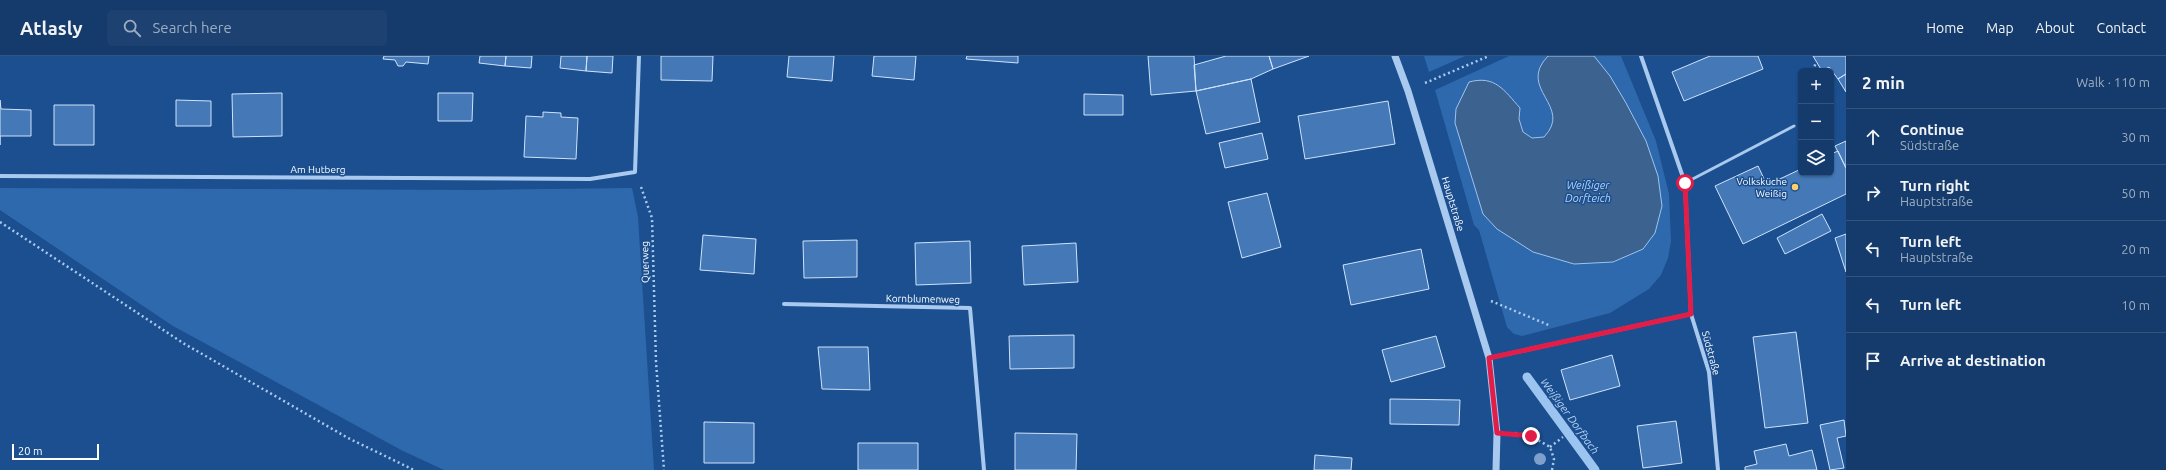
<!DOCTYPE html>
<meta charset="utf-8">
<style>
body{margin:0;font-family:Ubuntu,sans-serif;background:#1d4271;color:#f1f3f6}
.controls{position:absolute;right:12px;top:12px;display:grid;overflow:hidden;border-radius:6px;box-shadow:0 1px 3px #0004}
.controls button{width:36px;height:36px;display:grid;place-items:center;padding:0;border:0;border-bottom:1px solid #33557e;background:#143b6b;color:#f1f3f6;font:20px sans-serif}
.scale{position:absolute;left:12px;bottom:10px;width:87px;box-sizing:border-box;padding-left:4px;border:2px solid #fff;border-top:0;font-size:11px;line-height:14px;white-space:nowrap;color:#fff;-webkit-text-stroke:3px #1b4f8f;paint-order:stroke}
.stop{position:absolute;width:12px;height:12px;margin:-9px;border:3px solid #e11d48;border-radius:50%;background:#fff}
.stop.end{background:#e11d48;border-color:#fff;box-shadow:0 1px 4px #0008}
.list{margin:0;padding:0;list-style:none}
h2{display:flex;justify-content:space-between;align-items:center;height:52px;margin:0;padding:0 16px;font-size:17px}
h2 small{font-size:13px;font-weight:400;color:#9dadc1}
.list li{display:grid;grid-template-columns:26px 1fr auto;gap:12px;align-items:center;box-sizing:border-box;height:56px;padding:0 16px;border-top:1px solid #33557e}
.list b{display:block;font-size:15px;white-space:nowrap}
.list p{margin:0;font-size:13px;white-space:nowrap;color:#9dadc1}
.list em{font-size:13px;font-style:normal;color:#9dadc1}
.icon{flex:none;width:22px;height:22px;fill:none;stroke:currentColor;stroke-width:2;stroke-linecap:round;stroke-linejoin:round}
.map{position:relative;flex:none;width:1846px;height:414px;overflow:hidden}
header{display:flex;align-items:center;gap:24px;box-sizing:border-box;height:56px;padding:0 20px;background:#143b6b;border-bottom:1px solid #33557e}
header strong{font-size:19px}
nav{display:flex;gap:22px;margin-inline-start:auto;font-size:14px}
.search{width:280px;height:36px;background:#1d4271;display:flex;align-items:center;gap:10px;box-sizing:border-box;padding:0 14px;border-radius:6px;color:#9dadc1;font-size:15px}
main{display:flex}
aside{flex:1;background:#143b6b}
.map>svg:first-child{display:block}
</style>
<header>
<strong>Atlasly</strong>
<div class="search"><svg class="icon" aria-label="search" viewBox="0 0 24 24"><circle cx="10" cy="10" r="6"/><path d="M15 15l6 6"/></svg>Search here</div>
<nav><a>Home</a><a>Map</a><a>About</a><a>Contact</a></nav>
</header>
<main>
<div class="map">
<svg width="1846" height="414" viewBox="0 0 1846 414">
<rect width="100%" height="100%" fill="#1b4f8f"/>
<path fill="#2e69ad" d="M1424 0H1465L1429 16Z
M1509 0H1548C1516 33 1574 50 1544 81L1532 82 1523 76 1519 63 1520 52 1455 67 1483 158 1497 173 1646 85 1610 20 1593 0H1621L1656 85 1669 138 1671 185 1668 202 1661 219 1649 233 1610 257 1522 280 1514 278 1507 271 1479 174 1474 169 1435 34Z
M0 132 479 134 632 132 638 161 654 414H444L403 395 173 270 0 154Z"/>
<path fill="#3c6290" stroke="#9cc4f0" d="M1548 0H1594L1610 20 1626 47 1646 85 1658 120 1662 150 1655 177 1643 193 1613 206 1574 208 1533 196 1497 173 1483 158 1455 67 1456 53 1469 26C1495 19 1504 34 1520 52L1519 63 1523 76 1532 82 1544 81C1574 50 1516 33 1548 0Z"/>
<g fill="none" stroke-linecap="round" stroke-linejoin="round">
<path stroke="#9cc4f0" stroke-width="9" d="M1527 321 1595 414"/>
</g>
<path fill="#4478b7" stroke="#cfe3fa" d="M384 0H429L428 8 406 6 403 10H398L395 4 383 3Z
M480 0H506L505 10 479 7Z
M506 0H532L531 12 505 10Z
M561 0H587L586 15 560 12Z
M587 0H613L612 17 586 15Z
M661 0H713L712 25 661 24Z
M789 0H834L832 25 787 21Z
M874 0H916L914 24 872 20Z
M967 0H1018V7L966 3Z
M1148 0H1194L1196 35 1151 39Z
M1226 0H1269L1273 13 1251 23 1196 35 1194 9Z
M1269 0H1309L1273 13Z
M1710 0H1758L1763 13 1684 45 1672 16Z
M1813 0H1846V18L1838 23 1829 11 1822 15Z
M1846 18V36L1838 23Z
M1251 23 1260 66 1206 78 1196 35Z
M282 37V80L233 81 232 38Z
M438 37H473L472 65H438Z
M1084 38 1123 39V59H1084Z
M0 44 1 53 31 54V80H0V89Z
M176 44 211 45V70H176Z
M1388 45 1395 88 1305 103 1298 60Z
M54 49H94V89H54Z
M543 56 561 57V61L578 62 576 103 524 101 526 60 543 61Z
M1262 77 1268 103 1225 112 1219 87Z
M1846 85V112L1835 90Z
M1838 95 1846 112V138L1743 188 1715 130 1758 110 1767 129 1801 113V117H1831V98Z
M1267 137 1281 191 1242 202 1228 146Z
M1822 158 1831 175 1785 198 1777 182Z
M1846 178V216L1835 182Z
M703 179 756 183 754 218 700 214Z
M857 184V221L804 222 803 185Z
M970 185 971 227 916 229 915 187Z
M1076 187 1078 226 1024 229 1022 190Z
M1421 193 1429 233 1351 249 1343 209Z
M1796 276 1808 367 1765 372 1753 281Z
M1074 279V312L1010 313 1009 280Z
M1436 280 1445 311 1391 326 1382 294Z
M818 291H868L870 334 822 333Z
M1612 299 1620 330 1570 344 1561 314Z
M1390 343 1460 344 1459 369 1390 368Z
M1844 364 1846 380 1837 382 1844 412 1830 414 1820 369Z
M1676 365 1682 407 1643 412 1637 370Z
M704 366 754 367V407H704Z
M1015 377 1077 378 1076 414H1015Z
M858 387H918V414H858Z
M1786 388 1789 400 1812 394 1817 414H1745V411L1757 408 1754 395Z
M1315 399 1352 402 1351 414H1314Z"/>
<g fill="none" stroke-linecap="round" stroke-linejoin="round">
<path stroke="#a9c9ee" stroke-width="2.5" stroke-dasharray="2 3" stroke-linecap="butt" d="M1813 15 1816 6
M1425 27 1489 0
M641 131 652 162 656 306 664 414
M0 166 183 287 348 382 414 414
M1491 245 1551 270
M1515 377 1531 380 1550 391 1554 403 1552 414
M1550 391 1563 381"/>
<path stroke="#a9c9ee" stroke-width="3" d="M1685 127 1794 70"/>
<path stroke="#a9c9ee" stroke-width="4" d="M1641 0 1685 127 1691 258 1709 316 1718 414
M0 120 590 123 635 116 639 0
M784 248 970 252 984 414
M1489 302 1691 258"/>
<path stroke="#a9c9ee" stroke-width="7" d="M1395 0 1408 35 1489 302 1497 377 1496 414"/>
</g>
<circle fill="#7ea0ca" cx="1540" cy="403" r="6"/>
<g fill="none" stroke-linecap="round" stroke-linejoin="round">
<path stroke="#e11d48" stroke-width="5" d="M1531 380 1497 377 1489 302 1691 258 1685 127"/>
</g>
<circle fill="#ffd166" stroke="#1b4f8f" stroke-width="1.5" cx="1795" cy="131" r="4"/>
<g text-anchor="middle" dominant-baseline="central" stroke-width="3" stroke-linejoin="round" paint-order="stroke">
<g font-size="10" fill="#fff" stroke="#1b4f8f">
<text x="318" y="113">Am Hutberg</text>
<text transform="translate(1453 148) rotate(73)">Hauptstraße</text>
<text transform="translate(645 206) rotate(-91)">Querweg</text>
<text transform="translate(923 243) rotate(1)">Kornblumenweg</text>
<text transform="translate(1711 297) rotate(75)">Südstraße</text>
</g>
<g font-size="10" fill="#fff" stroke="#1b4f8f" text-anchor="end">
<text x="1787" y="125">Volksküche<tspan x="1787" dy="12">Weißig</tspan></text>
</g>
<g font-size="11" font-style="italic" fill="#b5d3f5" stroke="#1b4f8f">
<text x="1588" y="129">Weißiger<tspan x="1588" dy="13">Dorfteich</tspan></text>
<text transform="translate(1570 360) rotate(54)">Weißiger Dorfbach</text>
</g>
</g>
</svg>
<div class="controls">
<button>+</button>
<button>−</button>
<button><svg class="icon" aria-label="layers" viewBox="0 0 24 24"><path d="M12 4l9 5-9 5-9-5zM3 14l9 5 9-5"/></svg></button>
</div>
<div class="scale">20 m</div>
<div class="stop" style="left:1685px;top:127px"></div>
<div class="stop end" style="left:1531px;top:380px"></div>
</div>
<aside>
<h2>2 min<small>Walk · 110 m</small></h2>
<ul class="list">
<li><svg class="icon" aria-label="ahead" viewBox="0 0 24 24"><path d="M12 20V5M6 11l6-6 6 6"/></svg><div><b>Continue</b><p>Südstraße</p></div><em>30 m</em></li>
<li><svg class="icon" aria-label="right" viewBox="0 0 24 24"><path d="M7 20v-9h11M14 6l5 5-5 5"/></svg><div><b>Turn right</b><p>Hauptstraße</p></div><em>50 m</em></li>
<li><svg class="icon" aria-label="left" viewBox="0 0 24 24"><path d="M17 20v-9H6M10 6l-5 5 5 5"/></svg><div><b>Turn left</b><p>Hauptstraße</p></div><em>20 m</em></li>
<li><svg class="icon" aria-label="left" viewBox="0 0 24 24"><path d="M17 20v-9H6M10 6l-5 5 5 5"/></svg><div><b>Turn left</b></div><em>10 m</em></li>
<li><svg class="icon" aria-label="arrive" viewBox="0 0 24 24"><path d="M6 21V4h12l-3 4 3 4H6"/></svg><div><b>Arrive at destination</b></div></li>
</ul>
</aside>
</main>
